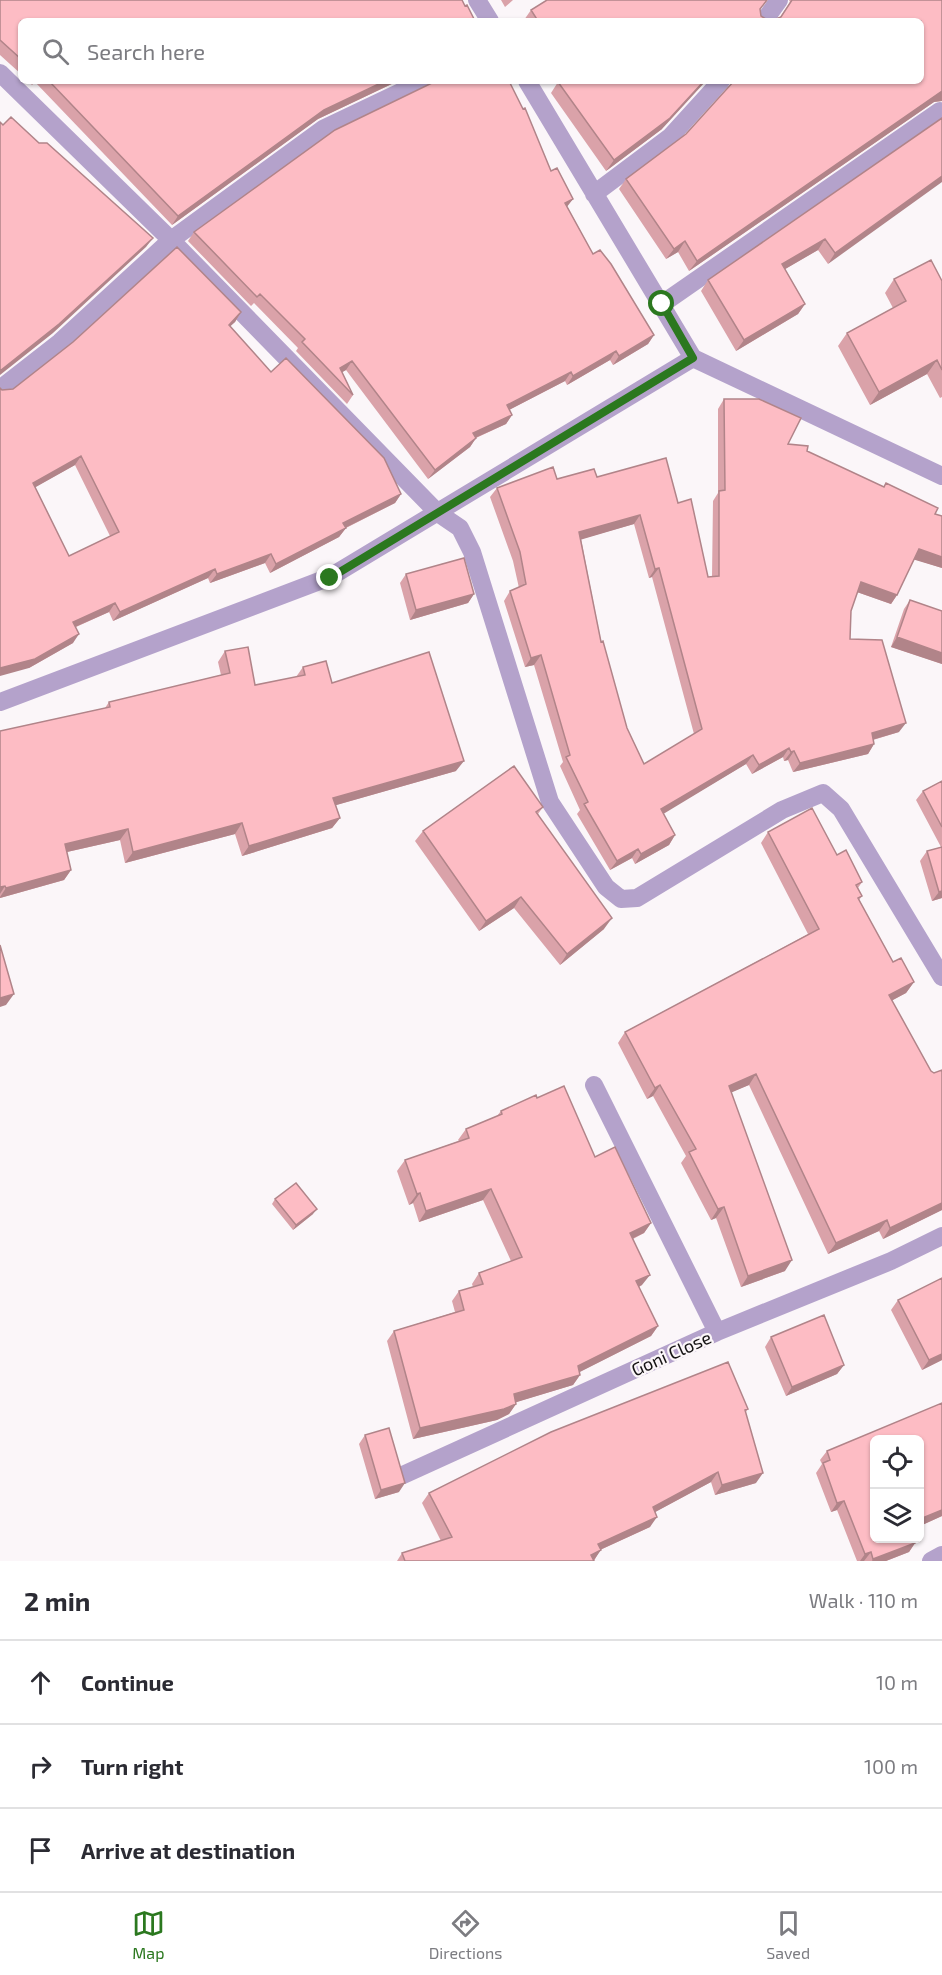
<!DOCTYPE html>
<meta charset="utf-8">
<style>
body{margin:0;font-family:"Exo 2",sans-serif;background:#f7f7f7;color:#2b2b33}
.controls{position:absolute;right:18px;bottom:18px;display:grid;overflow:hidden;border-radius:9px;box-shadow:0 2px 4px #0004}
.controls button{width:54px;height:54px;display:grid;place-items:center;padding:0;border:0;border-bottom:2px solid #e1e1e2;background:#fff;color:#2b2b33;font:30px sans-serif}
.stop{position:absolute;width:18px;height:18px;margin:-14px;border:4px solid #2b781f;border-radius:50%;background:#fff}
.stop.end{background:#2b781f;border-color:#fff;box-shadow:0 2px 6px #0008}
.list{margin:0;padding:0;list-style:none}
h2{display:flex;justify-content:space-between;align-items:center;height:78px;margin:0;padding:0 24px;font-size:26px}
h2 small{font-size:20px;font-weight:400;color:#7c7c81}
.list li{display:grid;grid-template-columns:39px 1fr auto;gap:18px;align-items:center;box-sizing:border-box;height:84px;padding:0 24px;border-top:2px solid #e1e1e2}
.list b{display:block;font-size:22px;white-space:nowrap}
.list em{font-size:20px;font-style:normal;color:#7c7c81}
.icon{flex:none;width:33px;height:33px;fill:none;stroke:currentColor;stroke-width:2;stroke-linecap:round;stroke-linejoin:round}
.map{position:relative;flex:none;width:942px;height:1561px;overflow:hidden}
.search{position:absolute;background:#fff;box-shadow:0 2px 4px #0004;left:18px;right:18px;top:18px;height:66px;display:flex;align-items:center;gap:15px;box-sizing:border-box;padding:0 21px;border-radius:9px;color:#7c7c81;font-size:22px}
.sheet{height:330px;background:#fff}
nav{display:flex;justify-content:space-around;align-items:center;box-sizing:border-box;height:84px;border-top:2px solid #e1e1e2;background:#fff;font-size:16px;color:#7c7c81}
nav a{display:grid;justify-items:center;gap:3px}
nav .on{color:#2b781f}
.map>svg:first-child{display:block}
</style>
<div class="map">
<svg width="942" height="1561" viewBox="0 0 942 1561">
<rect width="100%" height="100%" fill="#fbf6f9"/>
<g fill="none" stroke-linecap="round" stroke-linejoin="round">
<path stroke="#b4a2cb" stroke-width="18" d="M477 0 490 21
M764 21 779 0
M0 73 171 240 438 513 460 528 472 552 550 802 606 887 621 899 637 898 782 810 823 793 841 809 942 977
M527 81 693 358 942 476
M594 194 670 137 721 81
M662 304 940 111
M0 389 60 342 171 240 323 129 424 81
M0 702 330 577 693 358
M594 1085 717 1332
M403 1475 717 1332 891 1261 942 1236
M931 1561 942 1555"/>
</g>
<path fill="#daa2a9" fill-rule="evenodd" d="M0 0 475 21H21V74L0 55Z
M501 0H513L505 7Z
M789 0H942V101L934 102 689 271 678 252 666 259 619 189 626 179 686 134 732 83 731 81H921L780 17 790 2Z
M760 9 761 16 769 21H524V20L531 10Z
M28 81H398L318 119 172 225 35 82 32 85Z
M434 81H509L551 171 573 199 567 206 593 254 654 335 648 344 613 365 610 360 567 385 565 381 509 410 512 415 506 424 476 438 470 447 428 479 346 370 342 372 353 395 347 404 296 351 298 348 254 303 251 306 188 241 194 232 435 82Z
M558 82 662 129 606 171 551 93Z
M942 118 828 264 818 250 785 269 805 304 798 314 736 351 701 291 708 280Z
M894 279 942 281V397L940 398 927 374 870 405 838 346 847 333 893 308 885 293Z
M241 312 235 322 230 326 271 372 401 494 395 503 346 528 339 537 270 573 265 563 210 583 208 578 113 621 109 612 76 627 73 643 29 668 2 390 13 389ZM75 465 110 536 69 556 35 487Z
M724 399 788 444 807 451 883 487 886 483 935 514 942 516V568L914 559 897 595 891 604 857 592 851 611 850 639 899 732 873 740 874 744 868 754 793 772 788 760 784 761 783 757 752 774 746 764 663 813 675 835 669 845 635 864 632 858 610 870 577 814 580 810 560 766 563 762 534 665 525 667 504 601 510 591 519 588 513 561 490 497 497 488 557 479 597 477 678 503 708 577H712L713 501 718 493V409ZM634 524 649 578 652 577 694 734 644 764 627 728 601 642 581 539Z
M406 574 474 594 468 603 410 620 400 583Z
M910 600 942 611V664L891 647 904 609Z
M225 651 255 685 296 677 303 667 332 683 456 771 336 805 340 818 332 828 242 856 235 834 125 863 120 840 67 852 71 870 64 880 0 898V731L105 708 109 702 221 675 218 662Z
M942 781V898L932 901 920 861 927 851 941 847 916 800 923 791Z
M543 807 538 814 604 929 560 965 514 908 479 931 415 841 423 831Z
M768 832 837 855 862 882 858 888 862 896 859 900 893 962 914 982 906 993 892 1000 942 1210 883 1239 879 1231 828 1254 749 1085 731 1092 785 1271 741 1287 716 1218 711 1220 681 1163 686 1156 653 1096 647 1099 618 1043 625 1032 808 934 761 843Z
M537 1098 595 1157 651 1223 644 1233 633 1239 642 1285 639 1287 658 1326 651 1336 579 1372 580 1375 573 1385 516 1402V1404L509 1414 497 1420 413 1439 387 1341 394 1331 455 1312 452 1301 459 1291 473 1287 472 1284 479 1273 511 1261 483 1200 419 1222 413 1203 409 1205 397 1171 405 1160 459 1141 458 1140 466 1129 497 1116 501 1111Z
M275 1199 313 1214 293 1230 272 1204Z
M898 1300 942 1360 922 1370 891 1310Z
M771 1337 844 1365 837 1374 786 1396 765 1347Z
M942 1403V1516L920 1526V1440H874L915 1543 909 1552 886 1561H857L837 1510 831 1512 816 1473 822 1464 820 1460 827 1451Z
M748 1409 745 1413 756 1483 715 1495 711 1482 655 1512 650 1527 600 1550 594 1561H397L402 1553 441 1541 422 1503 429 1493Z
M365 1435 399 1492 375 1499 359 1444Z"/>
<path fill="#b18489" d="M385 81H398L318 119 172 225 178 216 324 110Z
M704 81H706L662 129 606 171 614 160Z
M941 91H942V101L934 102 689 271 697 261Z
M942 176V182L828 264 835 253Z
M573 199 566 208 565 203Z
M153 238 146 247 53 333 0 375V371Z
M825 239 818 250 775 275 782 264Z
M685 241 678 252 666 259 674 249Z
M805 304 798 314 736 351 744 340Z
M241 312 235 322 222 334 229 325Z
M654 335 648 344 613 365 619 356Z
M616 351 610 360 567 385 573 376Z
M937 360 927 374 870 405 879 392Z
M352 361 346 370 334 377 340 368Z
M571 372 565 381 501 414 507 405Z
M512 415 506 424 466 442 473 433Z
M476 438 470 447 428 479 435 470Z
M81 456 75 465 27 492 33 483Z
M401 494 395 503 337 532 343 523Z
M640 515 634 524 573 542 579 532Z
M346 528 339 537 270 573 276 564Z
M919 549 942 557V568L912 559Z
M271 554 265 563 210 583 217 574Z
M659 568 652 577 649 578 655 569Z
M215 569 208 578 113 621 120 612Z
M861 582 897 595 891 604 854 591Z
M474 594 468 603 410 620 416 610Z
M115 603 109 612 66 631 73 622Z
M79 634 73 643 29 668 0 676V668Z
M897 637 942 653V664L891 647Z
M541 655 534 665 525 667 531 658Z
M906 723 899 732 865 742 872 733Z
M874 744 868 754 793 772 800 763Z
M789 748 783 757 752 774 759 765Z
M794 751 788 760 784 761 791 752Z
M753 755 746 764 655 819 661 809Z
M464 761 456 771 326 808 333 798Z
M340 818 332 828 242 856 249 846Z
M242 823 235 834 125 863 133 852Z
M128 829 120 840 58 854 65 844Z
M675 835 669 845 635 864 641 854Z
M638 849 632 858 610 870 617 861Z
M71 870 64 880 0 898V897L6 888Z
M5 886 0 894V887Z
M942 891V898L932 901 939 892Z
M521 897 514 908 479 931 486 921Z
M612 918 604 929 560 965 567 954Z
M914 982 906 993 882 1006 889 995Z
M14 994 6 1005 0 1007V998Z
M756 1074 749 1085 721 1097 729 1086Z
M660 1085 653 1096 647 1099 655 1088Z
M491 1189 483 1200 419 1222 426 1211Z
M420 1193 413 1203 409 1205 417 1194Z
M942 1203V1210L883 1239 890 1228Z
M724 1207 716 1218 711 1220 718 1209Z
M317 1209 313 1214 293 1230 296 1225Z
M887 1220 879 1231 828 1254 836 1243Z
M651 1223 644 1233 623 1243 630 1233Z
M792 1260 785 1271 741 1287 748 1276Z
M650 1275 642 1285 629 1291 636 1281Z
M658 1326 651 1336 570 1377 578 1366Z
M942 1354V1360L922 1370 929 1360Z
M844 1365 837 1374 786 1396 792 1387Z
M580 1375 573 1385 507 1405 514 1394Z
M516 1404 509 1414 497 1420 413 1439 420 1428Z
M718 1472 711 1482 646 1517 653 1507Z
M763 1473 756 1483 715 1495 722 1485Z
M405 1483 399 1492 375 1499 381 1490Z
M844 1501 837 1510 831 1512 837 1503Z
M942 1510V1516L920 1526V1519Z
M657 1517 650 1527 591 1554 598 1544Z
M915 1543 909 1552 886 1561H872L873 1559Z
M601 1550 594 1560 591 1555Z
M871 1552 864 1561H860L865 1554Z"/>
<path fill="#fdbcc4" stroke="#b18489" stroke-width="1.5" fill-rule="evenodd" d="M0 0H462L465 6 467 5 475 21H21V59L0 40Z
M547 0H767L760 9 761 16 769 21H538L531 10Z
M792 0H942V91L697 261 685 241 674 249 626 179 686 134 734 81H921V21H771L781 17Z
M49 81H385L324 110 178 216Z
M436 81H509L523 109 525 108 551 171 557 168 573 199 565 203 593 254 600 250 611 264 654 335 619 356 616 351 573 376 571 372 507 405 512 415 473 433 476 438 435 470 352 361 340 368 353 395 302 342 305 339 260 294 257 297 194 232 335 130Z
M560 81H704L670 118 614 160 558 82Z
M11 117 39 143H47L153 238 59 324 0 371V122L3 125Z
M942 118V176L835 253 825 239 782 264 805 304 744 340 708 280Z
M177 247 241 312 229 325 271 372 286 358 384 458 401 494 343 523 346 528 276 564 271 554 217 574 215 569 120 612 115 603 73 622 79 634 35 659 0 668V388L2 390 13 389 73 342ZM81 456 119 532 69 556 33 483Z
M931 260 942 281V370L937 360 879 392 847 333 906 301 894 279Z
M724 399H759L801 418 788 444 808 446 807 451 884 487 886 483 938 508 935 514 942 516V557L919 549 897 595 861 582 851 611 850 639 882 640 906 723 872 733 874 744 800 763 794 751 791 752 789 748 759 765 753 755 661 809 675 835 641 854 638 849 617 861 584 804 588 802 566 757 570 755 541 655 531 658 510 591 526 584 520 552 497 488 553 467 557 479 594 469 597 477 666 458 678 503 691 499 708 577 719 576V491L725 490ZM640 515 655 569 659 568 702 729 644 764 627 728 603 641 601 642 579 532Z
M464 558 474 594 416 610 406 574Z
M910 600 942 611V653L897 637Z
M248 647 255 685 305 675 303 667 326 661 332 683 429 652 464 761 333 798 340 818 249 846 242 823 133 852 128 829 65 844 71 870 6 888 5 886 0 887V731L110 707 109 702 230 673 225 651Z
M514 766 543 807 536 812 612 918 567 954 521 897 486 921 423 831Z
M942 781V827L923 791Z
M812 808 837 855 846 850 862 882 856 885 862 896 858 898 893 962 901 958 914 982 889 995 931 1071 934 1073 942 1070V1203L890 1228 887 1220 836 1243 756 1074 729 1086 792 1260 748 1276 724 1207 718 1209 689 1152 696 1149 660 1085 655 1088 625 1032 819 929 768 832Z
M942 847V891L939 892 927 851Z
M0 945 14 994 0 998Z
M564 1086 595 1157 615 1147 651 1223 630 1233 650 1275 636 1281 658 1326 578 1366 580 1375 514 1394 516 1404 504 1409 420 1428 394 1331 464 1310 459 1291 483 1284 479 1273 522 1257 491 1189 426 1211 420 1193 417 1194 405 1160 469 1138 466 1129 502 1114 501 1111 536 1095 537 1098Z
M296 1183 317 1209 296 1225 275 1199Z
M942 1278V1354L929 1360 898 1300Z
M824 1315 844 1365 792 1387 771 1337Z
M728 1362 748 1409 745 1410 763 1473 722 1485 718 1472 653 1507 657 1517 598 1544 601 1550 591 1555 594 1561H405L402 1553 452 1537 429 1493 551 1432Z
M942 1403V1510L920 1519V1440H874V1539H914L915 1543 873 1559 871 1552 865 1554 844 1501 837 1503 823 1463 830 1460 827 1451Z
M389 1428 405 1483 381 1490 365 1435Z"/>
<g fill="none" stroke-linecap="round" stroke-linejoin="round">
<path stroke="#2b781f" stroke-width="8" d="M330 578 693 358 662 304"/>
</g>
<g text-anchor="middle" dominant-baseline="central" stroke-width="4.5" stroke-linejoin="round" paint-order="stroke">
<g font-size="18" fill="#151314" stroke="#fbf6f9">
<text transform="translate(671 1353) rotate(-24)">Goni Close</text>
</g>
</g>
</svg>
<div class="controls">
<button><svg class="icon" aria-label="locate" viewBox="0 0 24 24"><circle cx="12" cy="12" r="6"/><path d="M12 2v4M12 18v4M2 12h4M18 12h4"/></svg></button>
<button><svg class="icon" aria-label="layers" viewBox="0 0 24 24"><path d="M12 4l9 5-9 5-9-5zM3 14l9 5 9-5"/></svg></button>
</div>
<div class="stop" style="left:662px;top:304px"></div>
<div class="stop end" style="left:330px;top:578px"></div>
<div class="search"><svg class="icon" aria-label="search" viewBox="0 0 24 24"><circle cx="10" cy="10" r="6"/><path d="M15 15l6 6"/></svg>Search here</div>
</div>
<section class="sheet">
<h2>2 min<small>Walk · 110 m</small></h2>
<ul class="list">
<li><svg class="icon" aria-label="ahead" viewBox="0 0 24 24"><path d="M12 20V5M6 11l6-6 6 6"/></svg><div><b>Continue</b></div><em>10 m</em></li>
<li><svg class="icon" aria-label="right" viewBox="0 0 24 24"><path d="M7 20v-9h11M14 6l5 5-5 5"/></svg><div><b>Turn right</b></div><em>100 m</em></li>
<li><svg class="icon" aria-label="arrive" viewBox="0 0 24 24"><path d="M6 21V4h12l-3 4 3 4H6"/></svg><div><b>Arrive at destination</b></div></li>
</ul>
</section>
<nav>
<a class="on"><svg class="icon" aria-label="map" viewBox="0 0 24 24"><path d="M3 6l6-2 6 2 6-2v14l-6 2-6-2-6 2zM9 4v14M15 6v14"/></svg>Map</a>
<a><svg class="icon" aria-label="directions" viewBox="0 0 24 24"><path d="M12 3l9 9-9 9-9-9zM9 14v-3h6M13 9l2 2-2 2"/></svg>Directions</a>
<a><svg class="icon" aria-label="saved" viewBox="0 0 24 24"><path d="M7 4h10v16l-5-4-5 4z"/></svg>Saved</a>
</nav>
